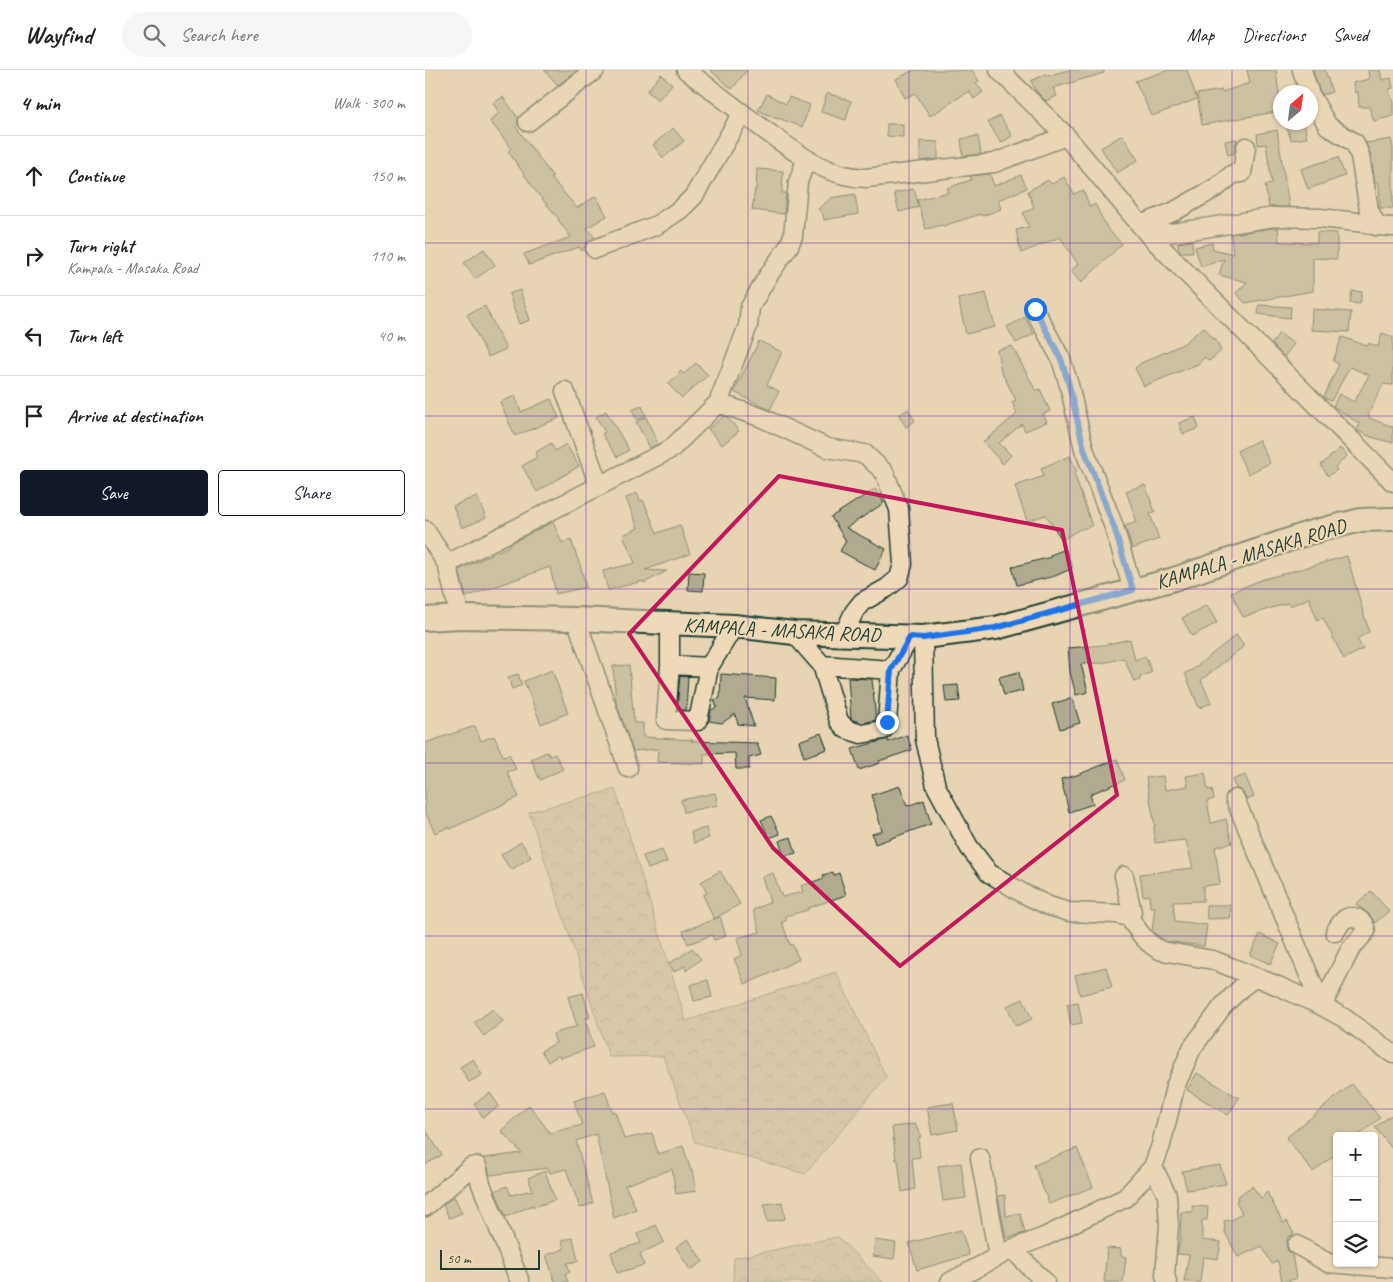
<!DOCTYPE html>
<meta charset="utf-8">
<style>
body{margin:0;font-family:Caveat,sans-serif;background:#f6f6f6;color:#222}
.controls{position:absolute;right:15px;bottom:15px;display:grid;overflow:hidden;border-radius:5px;box-shadow:0 1px 4px #0004}
.controls button{width:45px;height:45px;display:grid;place-items:center;padding:0;border:0;border-bottom:1px solid #e0e0e0;background:#fff;color:#222;font:25px sans-serif}
.compass{position:absolute;left:848px;top:15px;width:45px;height:45px;border-radius:50%;background:#fff;box-shadow:0 1px 4px #0004;rotate:29deg}
.scale{position:absolute;left:15px;bottom:12px;width:100px;box-sizing:border-box;padding-left:5px;border:2px solid #1f3d34;border-top:0;font-size:14px;line-height:18px;white-space:nowrap;color:#1f3d34;-webkit-text-stroke:4px #eedab8;paint-order:stroke}
.stop{position:absolute;width:15px;height:15px;margin:-11px;border:4px solid #1a73e8;border-radius:50%;background:#fff}
.stop.end{background:#1a73e8;border-color:#fff;box-shadow:0 1px 5px #0008}
.list{margin:0;padding:0;list-style:none}
h2{display:flex;justify-content:space-between;align-items:center;height:65px;margin:0;padding:0 20px;font-size:21px}
h2 small{font-size:16px;font-weight:400;color:#767676}
.list li{display:grid;grid-template-columns:32px 1fr auto;gap:15px;align-items:center;box-sizing:border-box;height:80px;padding:0 20px;border-top:1px solid #e0e0e0}
.list b{display:block;font-size:19px;white-space:nowrap}
.list p{margin:0;font-size:16px;white-space:nowrap;color:#767676}
.list em{font-size:16px;font-style:normal;color:#767676}
.actions{display:flex;gap:10px;padding:15px 20px}
.actions a{flex:1;padding:11px 0;border:1px solid #111827;border-radius:5px;text-align:center;font-size:18px;color:#111827}
.actions .main{background:#111827;color:#fff}
.icon{flex:none;width:28px;height:28px;fill:none;stroke:currentColor;stroke-width:2;stroke-linecap:round;stroke-linejoin:round}
.map{position:relative;flex:none;width:968px;height:1212px;overflow:hidden}
header{display:flex;align-items:center;gap:30px;box-sizing:border-box;height:70px;padding:0 25px;background:#fff;border-bottom:1px solid #e0e0e0}
header strong{font-size:24px}
nav{display:flex;gap:28px;margin-inline-start:auto;font-size:18px}
.search{width:350px;height:45px;background:#f6f6f6;display:flex;align-items:center;gap:12px;box-sizing:border-box;padding:0 18px;border-radius:28px;color:#767676;font-size:19px}
main{display:flex}
aside{flex:1;background:#fff}
.map>svg:first-child{display:block}
</style>
<header>
<strong>Wayfind</strong>
<div class="search"><svg class="icon" aria-label="search" viewBox="0 0 24 24"><circle cx="10" cy="10" r="6"/><path d="M15 15l6 6"/></svg>Search here</div>
<nav><a>Map</a><a>Directions</a><a>Saved</a></nav>
</header>
<main>
<aside>
<h2>4 min<small>Walk · 300 m</small></h2>
<ul class="list">
<li><svg class="icon" aria-label="ahead" viewBox="0 0 24 24"><path d="M12 20V5M6 11l6-6 6 6"/></svg><div><b>Continue</b></div><em>150 m</em></li>
<li><svg class="icon" aria-label="right" viewBox="0 0 24 24"><path d="M7 20v-9h11M14 6l5 5-5 5"/></svg><div><b>Turn right</b><p>Kampala - Masaka Road</p></div><em>110 m</em></li>
<li><svg class="icon" aria-label="left" viewBox="0 0 24 24"><path d="M17 20v-9H6M10 6l-5 5 5 5"/></svg><div><b>Turn left</b></div><em>40 m</em></li>
<li><svg class="icon" aria-label="arrive" viewBox="0 0 24 24"><path d="M6 21V4h12l-3 4 3 4H6"/></svg><div><b>Arrive at destination</b></div></li>
</ul>
<div class="actions"><a class="main">Save</a><a>Share</a></div>
</aside>
<div class="map">
<svg width="968" height="1212" viewBox="0 0 968 1212">
<defs>
<pattern id="forest-crowns" width="20" height="18" patternUnits="userSpaceOnUse" patternTransform="scale(1.25)"><rect width="20" height="18" fill="#c5bb9d"/><path d="M2 6a3 3 0 1 1 6 0M12 15a3 3 0 1 1 6 0" fill="none" stroke="#9f9981"/></pattern>
</defs>
<rect width="100%" height="100%" fill="#e6d4b3"/>
<filter id="ink" filterUnits="userSpaceOnUse"><feTurbulence type="fractalNoise" baseFrequency=".02" numOctaves="2"/><feDisplacementMap in="SourceGraphic" scale="10" xChannelSelector="R" yChannelSelector="G"/><feConvolveMatrix kernelMatrix="1 2 1 2 8 2 1 2 1" color-interpolation-filters="sRGB"/></filter>
<g filter="url(#ink)">
<path fill="url(#forest-crowns)" stroke="#727c68" d="M190 719 261 951 411 902 461 1007 380 1104 270 1072 238 986 184 987 104 742Z
M413 1167 458 1212H308L309 1188Z"/>
<path fill="#afaa90" stroke="#1f3d34" d="M119 0H153L133 15Z
M285 0H322L307 19Z
M489 0H547L554 11 551 13 558 22 549 29 544 21 505 46 490 23 480 28 471 9Z
M643 0H679V3L628 18 632 26 621 31 611 21 606 11 621 4 622 6Z
M744 0H762L772 29 727 46 710 11Z
M822 0H851L856 41 777 55 772 24 797 20V22L825 13Z
M888 0H900L907 22 898 25 894 20Z
M943 0H955L957 10 966 8 968 18 964 19 968 33V46L949 51 944 37H934L933 22 930 23 928 13 944 9Z
M236 4 247 14 233 30 222 21Z
M402 23 426 31 421 50 396 42Z
M342 24 361 34 364 27 385 35 377 57 353 48 352 49 333 40Z
M78 27 93 48V55L91 57 128 107 126 108 152 138 171 126 182 146 162 158 170 168 162 172 157 181 154 177 104 195 99 184 146 167 133 150 134 149 112 123 83 81 86 78 65 51 74 43 68 33Z
M575 46 587 66 576 73 563 52Z
M864 52H879L882 68 866 70 862 58 865 57Z
M462 54H478V67L462 66Z
M248 58 259 71 238 88 228 75Z
M852 60 864 137H844L840 115 847 114 841 74 833 75 832 64Z
M697 65 713 90 692 103 676 78Z
M553 66 556 84 538 86 536 69Z
M812 69 809 83 803 85 800 71Z
M966 69 968 78V138H955L954 113H950L946 86 941 73Z
M495 71 513 72V89L495 91Z
M913 87 920 106 883 119 876 99Z
M332 99 358 101 357 123H361L359 144 327 140 330 119 331 120Z
M565 104 569 116 596 105 602 118 573 130 576 139 557 146 556 144 518 156 517 155 501 159 492 130 524 122 522 118 546 110 545 106Z
M639 107 649 124 658 120 665 137 670 134 682 158 697 174 656 213 646 201 653 194 635 167 596 183 591 160 604 157 598 143 609 138 603 121 623 110 627 114Z
M489 119 494 137 474 142 469 123Z
M430 124 433 144 399 150 398 144 393 139 406 128Z
M849 158H853L854 172 892 173V162L912 163V189L888 188V221L820 233 811 223 822 212 794 205 799 189 776 197 770 177 787 173 788 179 808 184 806 164Z
M767 171 768 182H756L754 180 753 173Z
M59 179 70 195 50 209 39 193Z
M95 220 105 250 94 254 84 224Z
M927 221 937 222 935 234 925 233Z
M561 223 570 257 541 264 533 229Z
M834 235 866 237 865 248 833 244Z
M60 236 81 279 63 287 42 244Z
M887 239 926 242 924 262 886 260Z
M600 247 609 264 591 273 582 257Z
M779 257 793 274 796 281 784 291 780 287 773 294 719 316 710 298 716 293 758 274Z
M854 263 869 274 859 287 847 274Z
M957 263 968 267V315L958 314 943 345 945 346 944 348 968 357V373L946 367 933 361 932 360 935 354 908 336 914 324 929 332 944 305 925 297 906 331 899 327 914 294 908 291 917 267 943 276 944 273 953 277Z
M334 271 357 282 342 315 354 321 345 340 309 322Z
M587 276 611 321 615 319 625 341 618 344 622 352 600 361 597 354 574 373 586 385 578 394 558 372 592 344 587 332 591 330 576 301 572 280Z
M271 293 283 305 257 328 243 314 256 301 259 304Z
M90 326 96 342 126 329 134 348 90 366 75 332Z
M217 336 221 346 212 350 207 340Z
M483 339 490 351 481 357 474 345Z
M181 341 204 380 192 387 177 364 180 362 171 347Z
M299 346 302 347 314 361 297 375 283 359Z
M221 347 233 374 225 378 211 352Z
M770 347 774 358 758 364 754 353Z
M834 370 845 393 823 404 812 381Z
M126 373 130 381 141 374 154 396 112 422 97 396 112 387 110 383Z
M915 378 922 386 910 397 912 400 903 406 896 395Z
M645 386 652 402 649 403 667 456 653 460 637 470 621 445 602 451 590 416 619 406 616 398Z
M720 415 730 442 725 444 734 469 707 479 700 456 712 452 701 421Z
M450 419 459 433 421 458 461 479 450 500 415 481 421 471 406 447Z
M212 423 215 431 218 430 232 463 255 455 265 484 220 500 242 501 219 513 218 511 183 520 178 501 210 493 198 465 213 458 201 428Z
M52 426 61 448 37 458 28 436Z
M128 452 137 473 146 470 156 498 161 517 131 524 125 497 41 527 34 500 84 476V474Z
M641 479 648 498 630 506 592 515 587 497 626 487 625 485Z
M922 486 944 562 932 569 938 579 919 589 898 548 892 550 884 528 865 536 863 533 818 547 806 522 836 510Z
M264 502 279 503 278 521 263 520Z
M782 535 792 553 767 566 757 548Z
M811 565 819 576 776 610 786 633 774 638 760 603 767 600Z
M705 569 710 590 720 586 727 602 715 607V610L709 612 699 588 678 593 656 594 663 622 651 625 645 602 643 578 679 575Z
M204 595 209 653H218V667L268 670 266 671 332 673 336 685 324 688V699H311L310 683 279 684V694L232 692 233 679 208 681 191 632 188 596Z
M127 600 143 643 116 654 99 611Z
M594 602 598 621 579 625 574 607Z
M93 604 97 615 87 619 83 607Z
M296 604 351 608 350 630 320 628 329 656 313 654 310 644 297 653 284 651 286 640 292 637 289 630 295 628Z
M255 606 263 607 261 640H252Z
M423 608 447 609 451 650 437 653 426 649Z
M533 615 535 631 521 632 519 616Z
M647 628 655 653 635 659 627 634Z
M50 656 56 671 69 666 78 686 84 684 91 699 82 702 94 727 25 759 24 757 10 763 0 742V673Z
M396 663 402 679 379 687 374 671Z
M482 665 487 680 454 691 455 693 434 700 427 679 463 669V672Z
M122 682 125 686 130 684 138 699 115 710 106 689Z
M692 689 700 710 665 724 668 734 644 742 636 709 652 705Z
M780 703 783 720 787 719 789 729 782 731 786 753 801 749 807 773 790 777 795 814 778 816V831L748 832 750 851 782 855 779 876 740 871 727 861 730 837H725L724 825 718 826 715 804 768 798 761 770 730 773 729 756H730L721 708 738 706 740 720 763 716 761 706Z
M820 705 829 727 822 730 817 721 811 718 807 710Z
M475 716 482 736 499 730 506 754 450 774 447 764 457 761 447 725Z
M290 723 293 735 259 742 256 730Z
M346 746 355 764 344 768 336 750Z
M281 758 284 768 269 773 266 762Z
M366 767 371 783 359 786 354 771Z
M96 772 106 787 86 800 76 785Z
M237 780 242 792 223 799 218 786Z
M295 801 315 834 289 849 278 825 282 823 276 812Z
M408 802 409 805 414 803 421 825 383 838V840L360 846 362 850 357 852 365 875 367 874 374 889 342 905 320 914 309 889 317 885 312 868 335 862 328 840 345 832 337 807 348 803 357 827 378 822 376 816 399 808 398 805Z
M946 821 964 841 950 853 944 844 931 834Z
M781 835H805L806 848 782 849Z
M295 847 301 866 289 870 287 865 263 874 258 861Z
M835 864 855 874 845 894 825 885Z
M267 878 276 889 261 901 260 896 249 902 244 893 255 887Z
M681 897 687 917 655 925 650 905Z
M283 910 287 927 269 931 265 915Z
M158 923 165 947 160 949 169 977 135 988 134 985 123 992 116 981 131 973 128 964 152 956 143 927Z
M598 929 607 949 591 956 582 936Z
M653 932 657 953 646 955 642 934Z
M68 939 78 951 59 966 49 953Z
M48 989 57 1005 44 1012 35 997Z
M772 1003 814 1028 803 1045 762 1020Z
M927 1014 955 1048 933 1066H912V1083L888 1102 861 1068Z
M180 1021 187 1042 190 1041 199 1069 227 1063 233 1084 258 1076 266 1101 267 1100 271 1121 251 1124 247 1099 200 1115 211 1139 189 1148 171 1064 151 1071 168 1133 155 1138 141 1099 125 1103 123 1098 65 1105 62 1094 59 1088 97 1083 76 1061 104 1035 125 1063 157 1055 149 1031Z
M65 1023 74 1036 58 1047 49 1034Z
M528 1033 533 1060 507 1065 502 1037Z
M968 1044V1080L950 1057Z
M490 1054 496 1067 493 1068 495 1087 487 1088 490 1119 477 1122 473 1090H471L467 1057Z
M0 1059 17 1085 0 1095Z
M652 1078 668 1117 624 1134 609 1095Z
M536 1093 541 1128 518 1131 513 1096Z
M795 1095 801 1114 762 1120 757 1101Z
M120 1101 130 1130 109 1137 108 1135 81 1147 70 1121 82 1116 86 1125 108 1120 103 1108Z
M827 1116 836 1128 842 1122 858 1153 862 1151 869 1164 863 1167 861 1175 863 1181 867 1184 871 1209 857 1212 853 1191 847 1194 837 1176 813 1187 800 1162 799 1151 807 1150 817 1143 811 1131 813 1130 812 1127Z
M580 1125 581 1146 595 1143 600 1163 581 1168 573 1126Z
M29 1126 37 1143 24 1148 18 1135Z
M357 1132 360 1149 342 1152 339 1134Z
M767 1136 783 1137 782 1150H777V1170L796 1172 793 1189 778 1187 775 1212H759L764 1185 752 1184 755 1170 756 1142H768Z
M231 1155 239 1172 215 1184 219 1195 192 1203 186 1182 216 1173 212 1164Z
M536 1160 544 1185 492 1200 484 1173Z
M148 1168 153 1191 142 1193 145 1202 140 1204 143 1212H130L121 1185 139 1179 137 1170Z
M263 1169 278 1192 265 1200 251 1177Z
M450 1170 471 1173 469 1189 448 1186Z
M682 1178 696 1179V1186L701 1187 698 1212H679Z"/>
<g fill="none" stroke-linecap="round" stroke-linejoin="round">
<g stroke="#1f3d34" stroke-width="21">
<path id="minor" d="M261 0C288 21 314 41 341 61 372 83 401 107 441 108L569 93 641 66
M574 0 641 66 723 164 968 412
M877 0 884 22
M886 26 903 56 930 73 935 86 944 140 952 156
M103 52 170 0
M715 155 748 142 792 117 808 104 817 103 821 77
M723 164 747 163 849 147 895 148 941 153 952 156 968 157
M170 179 232 155 256 139 269 126 317 43
M609 239 636 289 644 315 659 379 689 457 708 520
M140 321 174 416
M293 333 335 347 402 378 440 384 459 402 474 439 478 494 474 508 462 518 437 532 429 542 418 566
M0 460 22 494 35 547
M22 494 246 379 293 333 323 256 325 237 343 206 364 176 368 166 373 112 381 90
M151 549 203 698
M245 553V595L241 650 273 651 284 597 309 556
M369 563 397 595 414 651 421 659 436 664 458 660 462 652 466 600 485 567
M498 567 500 669 511 716 544 777 564 803 599 824 624 836 644 842 692 844 704 847C713 861 722 875 737 881L788 890 853 916 897 936 919 948 968 984
M245 595 284 597
M397 595 466 600
M810 729 897 936
M699 806 707 842 704 847
M897 936 925 880 941 861C940 852 930 843 920 849 916 851 913 858 910 862
M555 1088 573 1186
M728 1097 742 1125 744 1155 740 1205 742 1212
M0 1137 46 1097 52 1096 56 1114 95 1212
M872 1175 903 1193 968 1198
M587 1179 620 1212
M525 1212 587 1179 619 1167 700 1128 728 1097 736 1075 750 1017 767 978 798 936 817 917 829 908"/>
</g>
<g stroke="#1f3d34" stroke-width="26">
<path id="major" d="M0 549 35 547 151 549 309 556 369 563 498 567 571 558 749 509 887 462 936 450 968 449"/>
</g>
<use href="#minor" stroke="#eedab8" stroke-width="18"/>
<use href="#major" stroke="#eedab8" stroke-width="22"/>
</g>
</g>
<g fill="none" stroke-linecap="round" stroke-linejoin="round" filter="url(#ink)">
<path stroke="#1a73e8" stroke-width="6" d="M462 652 466 600 485 567 498 568 570 558 708 520 689 457 659 379 644 315 636 289 610 239"/>
</g>
<path d="M0 0H968V1212H0ZM354 406 637 460 692 725 475 896 348 778 204 564Z" fill="#e6d4b3" fill-opacity=".55" fill-rule="evenodd"/>
<path fill="none" stroke="#c2185b" stroke-width="4" stroke-linejoin="round" d="M354 406 637 460 692 725 475 896 348 778 204 564Z"/>
<path fill="none" stroke="#7b2cbf" stroke-width="1" stroke-opacity="0.55" d="M161 0V1212M323 0V1212M484 0V1212M645 0V1212M807 0V1212M0 173H968M0 346H968M0 519H968M0 693H968M0 866H968M0 1039H968"/>
<g text-anchor="middle" dominant-baseline="central" stroke-width="4" stroke-linejoin="round" paint-order="stroke">
<g font-size="20" fill="#1f3d34" stroke="#eedab8">
<text transform="translate(826 484) rotate(-17)">KAMPALA - MASAKA ROAD</text>
<text transform="translate(357 560) rotate(3)">KAMPALA - MASAKA ROAD</text>
</g>
</g>
</svg>
<div class="controls">
<button>+</button>
<button>−</button>
<button><svg class="icon" aria-label="layers" viewBox="0 0 24 24"><path d="M12 4l9 5-9 5-9-5zM3 14l9 5 9-5"/></svg></button>
</div>
<svg class="compass" viewBox="-18 -18 36 36"><path d="M0-13l5 13h-10z" fill="#e53935"/><path d="M0 13l5-13h-10z" fill="#767676"/></svg>
<div class="scale">50 m</div>
<div class="stop" style="left:610px;top:239px"></div>
<div class="stop end" style="left:462px;top:652px"></div>
</div>
</main>
